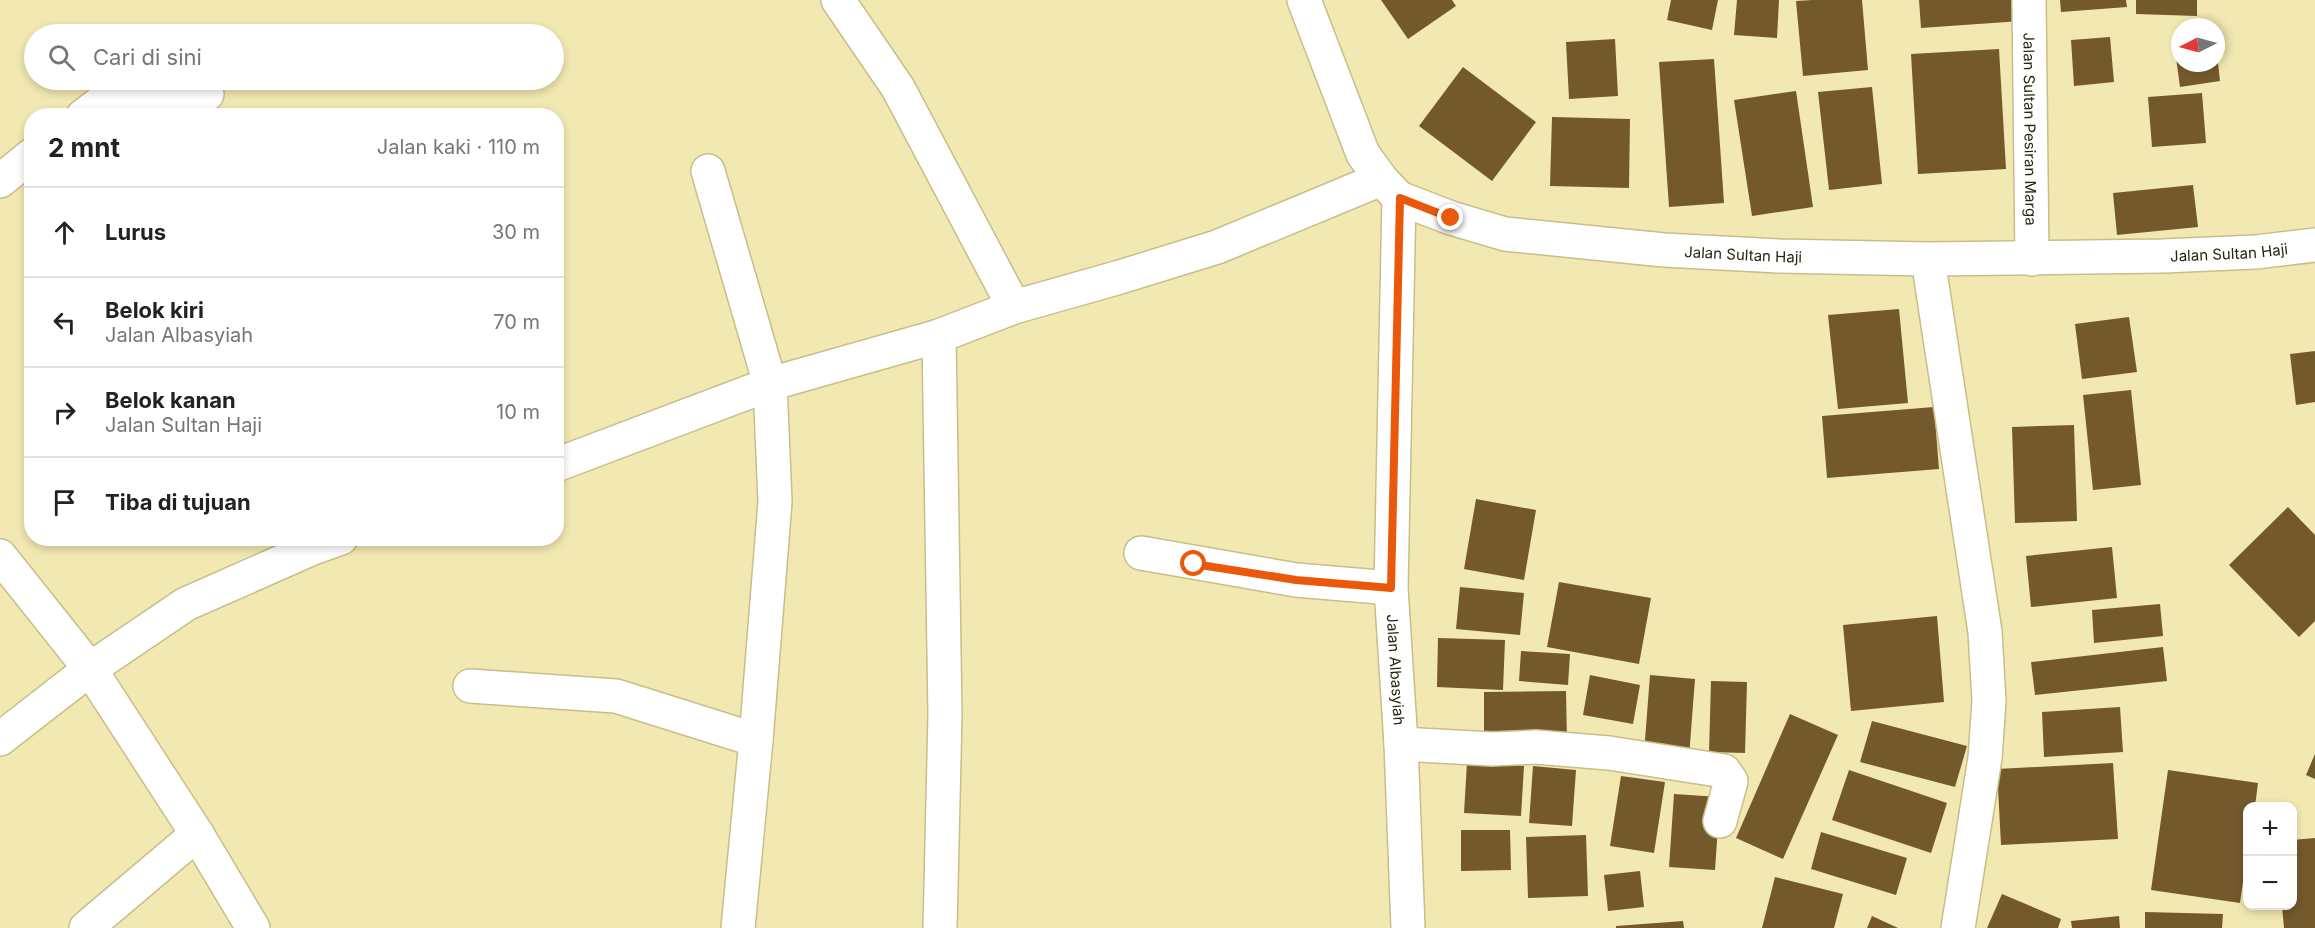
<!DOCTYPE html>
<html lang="id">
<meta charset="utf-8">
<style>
body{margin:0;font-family:Inter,sans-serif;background:#f6f6f6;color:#222}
.controls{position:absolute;right:18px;bottom:18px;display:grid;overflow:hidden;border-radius:12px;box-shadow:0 3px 9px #0003}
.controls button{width:54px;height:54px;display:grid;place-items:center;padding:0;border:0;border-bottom:2px solid #e0e0e0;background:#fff;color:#222;font:30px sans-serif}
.compass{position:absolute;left:2171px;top:18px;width:54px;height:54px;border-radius:50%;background:#fff;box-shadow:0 3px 9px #0003;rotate:264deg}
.stop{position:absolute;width:18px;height:18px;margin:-14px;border:4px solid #ea580c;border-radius:50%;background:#fff}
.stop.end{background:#ea580c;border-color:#fff;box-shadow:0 2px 6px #0008}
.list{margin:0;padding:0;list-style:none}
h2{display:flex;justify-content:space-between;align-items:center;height:78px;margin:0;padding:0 24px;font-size:26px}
h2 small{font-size:20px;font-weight:400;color:#767676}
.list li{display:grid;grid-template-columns:39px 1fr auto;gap:18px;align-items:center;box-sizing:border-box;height:90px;padding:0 24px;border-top:2px solid #e0e0e0}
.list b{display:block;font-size:22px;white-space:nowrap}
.list p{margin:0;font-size:20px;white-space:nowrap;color:#767676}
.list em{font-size:20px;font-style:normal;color:#767676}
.icon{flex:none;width:33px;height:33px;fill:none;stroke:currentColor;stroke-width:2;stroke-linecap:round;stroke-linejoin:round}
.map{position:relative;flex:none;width:2315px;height:928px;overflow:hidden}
.search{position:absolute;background:#fff;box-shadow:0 3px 9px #0003;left:24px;top:24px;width:540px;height:66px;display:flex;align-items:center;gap:15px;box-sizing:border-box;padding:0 21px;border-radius:33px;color:#767676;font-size:22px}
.panel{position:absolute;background:#fff;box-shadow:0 3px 9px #0003;left:24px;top:108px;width:540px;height:438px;border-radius:24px}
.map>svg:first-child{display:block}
</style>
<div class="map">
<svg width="2315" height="928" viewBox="0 0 2315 928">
<rect width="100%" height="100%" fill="#f2e8b2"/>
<path fill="#74592c" d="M1381 0H1452L1456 6 1408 39Z
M1671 0H1718L1712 30 1667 20Z
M1737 0H1779L1777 38 1734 35Z
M1812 0H1862L1868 70 1803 76 1796 1Z
M1919 0H2020L2021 21 1921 28Z
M2060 0H2126L2127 7 2061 12Z
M2136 0H2197V16L2136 14Z
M2110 37 2114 82 2074 86 2071 40Z
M1615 39 1618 96 1569 99 1566 42Z
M2180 42V63H2218L2220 81 2180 87 2174 43Z
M1999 49 2006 169 1918 174 1911 54Z
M1714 59 1724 203 1669 207 1659 62Z
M1463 67 1536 122 1492 181 1419 126Z
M1872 87 1882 184 1829 190 1818 92Z
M1796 91 1813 207 1752 216 1734 100Z
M2202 93 2206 143 2152 147 2148 97Z
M1552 117 1630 119 1629 188 1550 186Z
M2193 185 2198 227 2117 235 2113 193Z
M1899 309 1908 403 1838 409 1828 315Z
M2129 317 2137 372 2082 379 2075 324Z
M2315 351V402L2296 405 2290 354Z
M2131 390 2141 485 2093 490 2083 395Z
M1934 407 1939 469 1827 478 1822 416Z
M2074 425 2077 521 2015 523 2012 427Z
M1476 499 1536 510 1524 580 1464 569Z
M2288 507 2315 535V621L2299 637 2229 565Z
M2112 547 2117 598 2031 607 2026 556Z
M1559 582 1651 598 1639 664 1547 647Z
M1460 587 1524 593 1520 635 1456 629Z
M2160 604 2163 636 2094 643 2092 610Z
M1937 616 1944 702 1851 711 1843 625Z
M1438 638 1505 640 1503 690 1437 687Z
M2163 647 2167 681 2035 695 2031 662Z
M1521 651 1570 654 1568 685 1519 681Z
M1590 675 1640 685 1633 724 1583 715Z
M1650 675 1695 679 1689 757 1644 753Z
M1711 681 1747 682 1745 753 1709 752Z
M1566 691 1567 742 1484 743V692Z
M2120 707 2123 752 2044 757 2042 712Z
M1790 714 1838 735 1783 859 1736 838Z
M1872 721 1967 746 1955 787 1860 762Z
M2315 754V779L2306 775Z
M1467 762 1524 766 1521 816 1464 813Z
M2113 763 2118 839 2001 845 1997 769Z
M1533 766 1576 770 1572 826 1529 823Z
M1849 770 1947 803 1931 853 1832 820Z
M2168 770 2258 783 2255 806 2247 807V854L2240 903 2151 890Z
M1621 776 1665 782 1654 853 1610 846Z
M1674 794 1720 797 1715 870 1669 867Z
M1461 830H1510L1511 870 1461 871Z
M1821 832 1907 858 1896 895 1811 869Z
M1586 835 1588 896 1528 898 1526 837Z
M2315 838V928H2284L2282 906H2292V840Z
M1640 871 1644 907 1608 911 1604 875Z
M1775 877 1843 894 1834 928H1762Z
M2002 894 2061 919 2058 928H1987Z
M2145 912 2223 914 2222 928H2145Z
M1872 916 1898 928H1867Z
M2119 916 2120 928H2072L2071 921Z
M1683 921 1684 928H1616V926Z"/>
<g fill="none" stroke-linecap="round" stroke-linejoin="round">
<g stroke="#c8be89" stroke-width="36">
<g id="minor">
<path d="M838 0 898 88 1014 307"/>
<path id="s1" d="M2029 0 2032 259"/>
<path d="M83 116 100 103 157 96 207 94"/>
<path d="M708 171 770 384 775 502 756 740 738 928"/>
<path d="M0 181 32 155"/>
<path id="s2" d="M1399 198 1391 588 1401 744 1408 928"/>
<path d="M1928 259 1985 632 1989 701 1985 758 1958 928"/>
<path d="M939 336 945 715 940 928"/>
<path d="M556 465 770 384 939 336 1014 307 1120 277 1217 247 1381 179"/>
<path d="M1141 553 1296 580 1391 588"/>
<path d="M0 556 90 669 197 834 253 928"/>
<path d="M470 686 616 696 756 740"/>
<path d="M0 739 90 669 186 604 313 548 341 538"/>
<path d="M1401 744 1492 749 1536 747 1609 753 1724 771 1731 781 1720 821"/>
<path d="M86 928 197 834"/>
</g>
</g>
<g stroke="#c8be89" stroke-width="36">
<g id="tertiary">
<path id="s3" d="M1304 0 1363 154 1381 179 1399 198 1451 218 1505 234 1664 250 1779 256 1928 259 2163 256 2256 252 2315 245"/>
</g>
</g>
<use href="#minor" stroke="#fff" stroke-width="33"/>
<use href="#tertiary" stroke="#fff" stroke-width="33"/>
</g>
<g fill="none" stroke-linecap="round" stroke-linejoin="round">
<path stroke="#ea580c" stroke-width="8" d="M1194 564 1296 580 1391 588 1400 198 1451 218"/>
</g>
<g text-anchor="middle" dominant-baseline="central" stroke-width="6" stroke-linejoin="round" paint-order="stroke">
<g font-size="15" fill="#292510" stroke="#fff">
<text stroke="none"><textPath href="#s1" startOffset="129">Jalan Sultan Pesiran Marga</textPath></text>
<text stroke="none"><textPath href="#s3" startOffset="1059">Jalan Sultan Haji</textPath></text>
<text stroke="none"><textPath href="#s3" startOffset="573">Jalan Sultan Haji</textPath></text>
<text stroke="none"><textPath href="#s2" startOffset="472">Jalan Albasyiah</textPath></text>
</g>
</g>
</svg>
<div class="controls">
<button>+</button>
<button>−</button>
</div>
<svg class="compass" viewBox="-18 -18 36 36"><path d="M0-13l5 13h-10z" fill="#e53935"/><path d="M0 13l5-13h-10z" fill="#767676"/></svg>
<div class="stop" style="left:1194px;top:564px"></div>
<div class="stop end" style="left:1451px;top:218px"></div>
<div class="search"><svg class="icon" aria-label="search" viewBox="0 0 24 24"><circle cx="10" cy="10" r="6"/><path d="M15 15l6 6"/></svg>Cari di sini</div>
<section class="panel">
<h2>2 mnt<small>Jalan kaki · 110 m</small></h2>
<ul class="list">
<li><svg class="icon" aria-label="ahead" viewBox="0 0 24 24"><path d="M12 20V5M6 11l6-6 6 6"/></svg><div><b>Lurus</b></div><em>30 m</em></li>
<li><svg class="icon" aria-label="left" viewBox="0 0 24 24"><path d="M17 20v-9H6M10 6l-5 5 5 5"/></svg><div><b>Belok kiri</b><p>Jalan Albasyiah</p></div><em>70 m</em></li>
<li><svg class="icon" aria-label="right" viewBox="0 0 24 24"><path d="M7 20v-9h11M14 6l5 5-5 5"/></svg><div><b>Belok kanan</b><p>Jalan Sultan Haji</p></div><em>10 m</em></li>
<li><svg class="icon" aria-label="arrive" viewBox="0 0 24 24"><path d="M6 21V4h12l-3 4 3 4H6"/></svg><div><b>Tiba di tujuan</b></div></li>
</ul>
</section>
</div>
